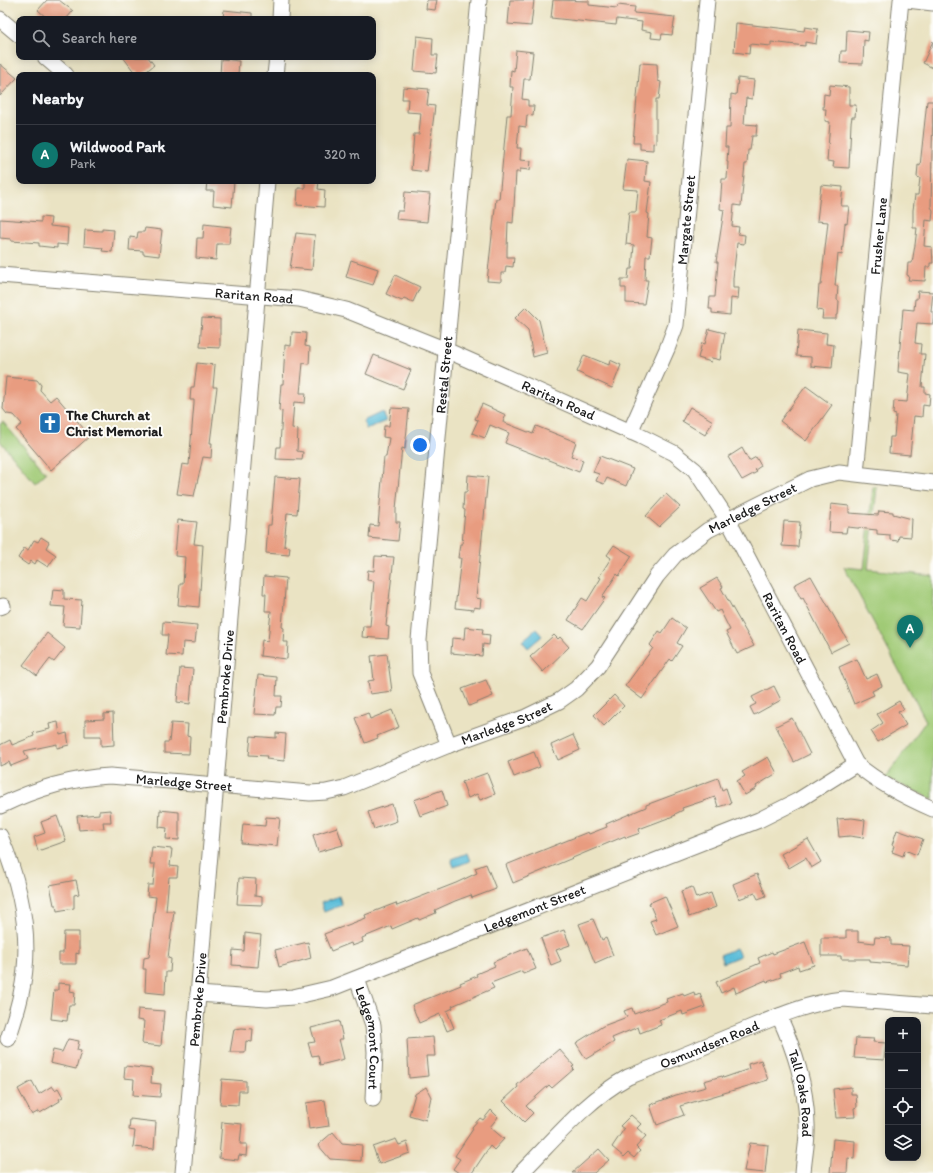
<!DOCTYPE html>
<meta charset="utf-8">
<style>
body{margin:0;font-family:Itim,sans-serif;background:#242831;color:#f1f3f6}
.controls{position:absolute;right:12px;bottom:12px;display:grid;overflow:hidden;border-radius:8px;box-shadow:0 2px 10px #0003}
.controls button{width:36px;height:36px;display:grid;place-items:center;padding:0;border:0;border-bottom:1px solid #363941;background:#171b24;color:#f1f3f6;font:20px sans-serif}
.you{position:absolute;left:420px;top:445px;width:14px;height:14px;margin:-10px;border:3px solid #fff;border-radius:50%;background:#1a73e8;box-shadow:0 0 0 6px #1a73e833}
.badge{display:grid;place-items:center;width:26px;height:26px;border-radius:50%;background:#0f766e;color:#fff;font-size:13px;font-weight:700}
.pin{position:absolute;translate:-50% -33px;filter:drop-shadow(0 1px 2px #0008)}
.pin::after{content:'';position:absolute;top:21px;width:14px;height:12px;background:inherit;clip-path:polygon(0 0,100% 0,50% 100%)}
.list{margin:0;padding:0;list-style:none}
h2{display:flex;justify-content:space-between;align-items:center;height:52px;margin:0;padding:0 16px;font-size:17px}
h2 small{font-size:13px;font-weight:400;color:#9ea1a6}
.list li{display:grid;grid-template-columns:26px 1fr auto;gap:12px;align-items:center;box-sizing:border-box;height:60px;padding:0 16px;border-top:1px solid #363941}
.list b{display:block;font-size:15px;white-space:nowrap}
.list p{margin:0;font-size:13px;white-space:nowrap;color:#9ea1a6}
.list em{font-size:13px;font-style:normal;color:#9ea1a6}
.icon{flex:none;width:22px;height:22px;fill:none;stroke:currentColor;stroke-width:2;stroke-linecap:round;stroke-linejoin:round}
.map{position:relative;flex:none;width:933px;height:1173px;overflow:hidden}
.search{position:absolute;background:#171b24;box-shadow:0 2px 10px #0003;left:16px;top:16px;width:360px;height:44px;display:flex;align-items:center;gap:10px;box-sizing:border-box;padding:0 14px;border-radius:8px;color:#9ea1a6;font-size:15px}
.panel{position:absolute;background:#171b24;box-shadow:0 2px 10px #0003;left:16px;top:72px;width:360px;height:112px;border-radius:8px}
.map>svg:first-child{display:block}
</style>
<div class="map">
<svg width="933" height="1173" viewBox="0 0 933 1173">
<rect width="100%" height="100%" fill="#fdfcf7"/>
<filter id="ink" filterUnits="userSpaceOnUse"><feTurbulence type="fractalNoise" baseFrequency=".025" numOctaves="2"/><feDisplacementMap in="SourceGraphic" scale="8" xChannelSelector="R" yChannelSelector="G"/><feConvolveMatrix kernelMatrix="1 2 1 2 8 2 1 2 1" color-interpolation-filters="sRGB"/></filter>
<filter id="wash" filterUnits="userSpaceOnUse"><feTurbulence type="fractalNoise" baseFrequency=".012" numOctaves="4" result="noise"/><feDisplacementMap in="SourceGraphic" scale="16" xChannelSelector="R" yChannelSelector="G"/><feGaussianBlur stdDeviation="0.9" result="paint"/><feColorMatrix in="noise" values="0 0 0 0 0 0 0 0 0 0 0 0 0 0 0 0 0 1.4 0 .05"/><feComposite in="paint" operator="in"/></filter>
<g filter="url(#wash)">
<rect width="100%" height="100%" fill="#eae3c3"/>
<path fill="#a0ca76" stroke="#5e7349" d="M3 422 46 473 35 483 0 441V424Z
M873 487H877L868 569 933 576V799L885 778 926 721 844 567 864 569Z"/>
<path fill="#5bbdd9" stroke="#3c6c7a" d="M382 412 386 421 366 429 363 421Z
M536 629 542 636 528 648 522 641Z
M467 853 470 861 454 867 451 859Z
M339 896 342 905 324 912 321 903Z
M736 948 740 956 723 963 720 955Z"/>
<g id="blocks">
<path fill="#e89c80" d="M47 0H59L73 11 66 19H48L38 10Z
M427 0H437L435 10 426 9Z
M510 0H534L531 26 508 24Z
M553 0 589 1V5L617 8 618 5 635 7 634 13 675 17 672 35 662 34 661 39 651 38 652 32 641 30 642 22 617 19 616 25 551 18Z
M224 10 252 13V19H223Z
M736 23 804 31 805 27 818 29 816 44 805 42V46L771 42V46L750 44 749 54 734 52Z
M847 30 869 32 868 41 864 40 863 64 840 63 841 51H846Z
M417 36 433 38 432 55H438L436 73 414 71Z
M933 41V68L923 63Z
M516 50 533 52 530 79H524L522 99 528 100V106H534L533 116 527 115 526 127 519 126 517 148H521L520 160 531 161 530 170 520 169V172H516L513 223 508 222 507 249V257H514L513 267 506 266 505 273H501V282L487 281 496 199H499L507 115H511L513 87H510L511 70 514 71Z
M123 57H148L154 65 142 75H139L136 71 135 73Z
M221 59 239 61 238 75H220Z
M640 63 657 64 658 81 661 82 659 99H656V144L653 143V150L640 149V143H633Z
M0 64 17 78 0 96Z
M738 78 754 80 752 99 746 98 744 124 757 125 756 136H752L750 150H748L747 164H745L741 206 734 205 732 226 739 227 738 234 745 235 744 244 737 243 733 278V288H739L738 299 731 298 730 315 712 313V309H709L710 297H715L718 262H716L724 210 720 209 722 179H727L728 162H727L728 147H725L726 128H730L731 94 736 95Z
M830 85 849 87V105H856L855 117H852L851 123 849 168 833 167 834 162 827 161 830 122 825 121 826 109H823L824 94 829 95Z
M403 87 429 89 427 105 435 106 427 172 411 170 414 134H419L421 113 407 112 408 99H402Z
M927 101H933L931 207 933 210 932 221 926 220 924 246 932 247 933 263H930V267H926L925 281 908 280 909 276 907 275 908 263H912L915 245 917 228H913V210L915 195H918L920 178 917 177 918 165 920 166Z
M627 159 647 161 645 181 651 182 647 213 649 214 647 237 652 238 650 256H646L645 280H648L644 304 626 303V288H621V279H628L629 269H632L634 245 626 244 629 212H636L638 190 623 189Z
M207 181H234L232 207 213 205 214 191H206Z
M305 181H319L318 189 325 190 324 207 297 205 298 188H305Z
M821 185 843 187 841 206H849L847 224 845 223 842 255 838 254 835 286H838L837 300 839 301 838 315H836V319H822L823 311 817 310 819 285H821L828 222 817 221Z
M405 192 430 194 427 222 396 219 397 211H403Z
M41 217 51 218 50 226 68 228 67 245 57 244V248L39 246V243L11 241V239L0 238V219L41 222Z
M204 224 231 227 229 244H217L216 260 196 258 197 238H203Z
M145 228 162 230 159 256 143 254V251L129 250 130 237 137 238 138 232H144Z
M102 229 114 230 112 252 102 251 103 248 84 246 85 230 102 231Z
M296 233 315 235 312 270 290 268Z
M351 260 378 269 373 285 346 277Z
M395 275 420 287 413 302 404 298 402 301 386 294Z
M918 291 933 292 931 312H933V324L917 323 915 343 921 344 920 354H925L922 387H925V393L930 394 929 406 923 405 922 417 914 416 910 455 889 453 890 437H894L896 415 893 414 894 401 907 402 910 374 898 372 903 309 914 310 915 299H917Z
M526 307 539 320 547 353 533 357 528 330 515 318Z
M202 318 220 319V348L200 347Z
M709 329 725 333 720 360 712 358 711 362 698 358 702 343 705 344Z
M798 330 827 333 826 344 834 345 832 368 811 366V357L796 356Z
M292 332 306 333 305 346 310 347 309 364 303 363 300 393H306L305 403 294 402 292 428 298 429 297 451 303 452 302 460 276 459 277 447H280L282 411 279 410 281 384H283L285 345 291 346Z
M374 355 411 370 403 389 366 374Z
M584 355 609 365 610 360 621 365 612 388 577 372Z
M197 363 215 365 213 387H217L210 443H212L211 458 203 457 194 496 177 494 182 464 189 465 194 403V400H190L191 387H194Z
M6 377 37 380 41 385 40 390 50 401 56 396 90 436 51 470 16 429 22 424 14 415 7 414 3 409Z
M806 386 832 405 806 441 780 421Z
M482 404 506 415 503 422 533 434 536 426 576 442 571 456 583 460 579 472 505 443 509 433 490 425 485 438 472 433 478 420 475 419Z
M690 407 713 421 705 435 682 421Z
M391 408 409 409 405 449 402 448 396 509V522H400L398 541 369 538 370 525 378 526 384 457H386L389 438 383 437 384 426H389Z
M742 448 749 461 756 457 761 466 755 470 757 472 742 480 728 457Z
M600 456 633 469 626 486 607 478 604 484 596 481 599 474 593 472Z
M468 475 488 477 476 598 481 599 480 608 474 607V610L455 608 461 558H458L460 544H462L465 510 463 509 464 492H467Z
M275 477 300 479 297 514 287 513 284 546 290 547 289 555 266 553 268 525H271Z
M666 494 680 507 659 527 646 516Z
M831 504 849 506V513L878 515 879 511 893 512V514L912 519 911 537 899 536 898 541 890 540V535L877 534V530L847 527 846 533 829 532Z
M178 520 197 522 194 544 203 545 199 607 178 605 180 584H183L185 557 175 556Z
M784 521 800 522 798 547 782 546Z
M41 537 49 542 46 548 56 555 48 567 37 560 35 564 31 561 28 565 18 558 24 548 28 550 34 540 38 542Z
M614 545 632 556 619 576 617 574 602 597 605 598 583 629 568 620 582 598 587 601 601 578 599 577 611 558 607 555Z
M375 556 394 557 386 626 389 627 388 639 362 637 363 626H370L374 581 367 580 368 570 374 571Z
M264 576 286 578 282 627 284 628 283 642H288L287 659 260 656 262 640 268 641 271 611H265L266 594H263Z
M811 576 849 643 831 652 803 598 801 599 794 585Z
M717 578 723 587 721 588 754 646 737 654 726 632 730 630 720 610 716 612 700 588Z
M53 589 64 590V599L82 600 80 627 63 626 65 607 51 606Z
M672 618 686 628 677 643 682 646 672 661 670 659 642 699 625 686 653 648 650 645 659 631 662 633Z
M163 622 197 625 195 643 183 642 182 656 166 655 168 635H162Z
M465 627 483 629 482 634 490 635 489 645 483 644 482 656 451 653 452 638 464 639Z
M47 633 65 648 54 662 50 659 37 676 23 665Z
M554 635 558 639 560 637 569 647 543 672 530 657Z
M387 654 392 691 370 694 368 681 374 680 371 656Z
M857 659 866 679 877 674 882 686 872 691 874 695 854 704 839 667Z
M180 668 193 669 190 704 177 702Z
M258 675 277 677 276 696H282L281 707H276L275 715 254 714Z
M486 680 493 696 469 706 462 689Z
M774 686 781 700 754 715 750 707 756 704 752 697Z
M614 695 624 706 604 726 594 715Z
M899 701 904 709 898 712 906 725 878 742 871 731 883 723 877 714Z
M392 710 399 727 377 736 378 738 365 743 355 718 368 713 370 719Z
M113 713 114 745 101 746V736H85V720L104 719V714Z
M792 718 810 754 794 762 776 726Z
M58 722 60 735 67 733 69 745 57 748V744L24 751 28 759 11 766 9 762 0 766V745L10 740 12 745 34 736 33 733 50 729 49 724Z
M171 723 188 724 187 736 190 737 189 754 164 753V742H169Z
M276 733 286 734 284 761 266 759 267 756 249 755 251 736 276 738Z
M573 735 580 750 558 760 551 745Z
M534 752 540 767 514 777 508 762Z
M768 757 777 773 756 786 757 788 745 795 737 781 745 776 742 772Z
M487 773 495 794 480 800 477 794 468 798 462 782Z
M718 778 722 790 726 788 731 803 718 807 715 797 682 808 683 810 675 814 676 815 639 829 640 833 626 838 625 836 513 883 506 865 588 832 589 834 607 827 606 824 646 807V805Z
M442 790 447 806 420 816 414 800Z
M392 804 397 821 374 829 368 812Z
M110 810 111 822H103L104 828 79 830 77 816 99 814V811Z
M160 810 179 812V840L166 839 167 828 159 827Z
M57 816 66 841 38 851 34 837 45 833 41 822Z
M266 817 280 818 277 846 241 843 243 824 265 826Z
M852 818 865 820 863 838 850 836 839 837 837 819Z
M337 827 343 845 318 852 313 835Z
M897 830 923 839 917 855 905 850 903 856 892 852 894 846 892 845Z
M808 839 821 862 811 868 806 858 789 868 781 854Z
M152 847 172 849 170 866 178 867 177 877H169L166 911H174L168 958 171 959 170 972H166L165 994 145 992 146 969H143L144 958 149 957 156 897 147 896 148 885H153L155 864H150Z
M486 864 496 889 472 898 471 895 455 901 435 910 436 913 419 920 418 918 392 929 391 926 362 938 363 942 352 946 351 943 331 951 324 934 366 918 365 915 396 903 397 906 456 883 477 873 475 868Z
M757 874 766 896 758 899 755 893 739 899 733 884Z
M239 878 256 879 255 896 262 897V905L237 904Z
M76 880 79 894 74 895V908L57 911 56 905H54L50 885Z
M692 887 696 898 711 893 716 907 689 917 681 891Z
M665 896 678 926 656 935 650 921 656 919 649 903Z
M593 919 602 940 606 938 613 955 595 963 579 924Z
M564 930 570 945 556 950 561 961 551 965 541 938Z
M846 931H858V941L874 943 875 937 891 938V945L909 946 907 965 870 962V959H841V956H821V938H846Z
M64 932H79V954L76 953V964H59V953H63Z
M245 933 261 935 258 967 232 965 233 950 244 951Z
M308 942 311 958 279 967 275 950Z
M805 942 814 965 799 970 798 966 780 973 781 977 767 982 766 980 736 993 734 987 721 993 716 982 760 963 758 958 772 952 773 954Z
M527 948 536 969 523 974 522 971 491 983 494 988 452 1006 453 1008 447 1011 454 1028 447 1031 440 1014 419 1023 412 1005 461 985 460 983 477 976 476 974 495 966 493 962Z
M58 983 71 984 70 991 75 992 74 1005H69L67 1021 51 1019 54 990H58Z
M694 992 695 996 700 994 705 1007 683 1015 682 1011 659 1020 661 1025 640 1033 638 1027 612 1038 614 1042 586 1059 576 1043 603 1026 627 1017 624 1011 632 1008 634 1014 667 1002 666 999 683 993 684 996Z
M138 1009 164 1011 161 1046 142 1044 144 1021 137 1020Z
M339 1021 343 1039H339L344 1059 320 1065 318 1055 312 1056 308 1043 315 1042 311 1028Z
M242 1028 253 1029 252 1042 246 1041 245 1052H230L234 1029Z
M433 1037 435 1056H426L428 1076 409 1078 407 1039Z
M856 1038 874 1039 873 1042 886 1043 884 1060 854 1058Z
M68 1039 79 1041 77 1050 81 1051 76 1069 50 1063 53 1050 62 1052Z
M559 1049 574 1066 572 1067 574 1069 552 1088 549 1085 526 1106 533 1113 524 1122 503 1101 518 1087 517 1085Z
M761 1060 768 1080 680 1106 684 1115 657 1125 650 1105 676 1095 706 1087 704 1081 722 1076 723 1078 749 1069 748 1064Z
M125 1066 152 1069 151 1083 161 1084 160 1097 133 1095 134 1079 124 1078Z
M222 1079 246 1081V1091H239L238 1105 220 1104Z
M32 1081 39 1094 52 1086 55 1090 58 1088 63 1097 59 1099 60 1101 40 1113 39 1111 32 1115 18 1089Z
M426 1087 431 1097 426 1120 409 1115 415 1094Z
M851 1087V1094H856L857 1107 854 1108 855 1117 836 1118 833 1089Z
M325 1100 329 1126 309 1129 306 1103Z
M491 1110 498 1117 490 1127 504 1139 494 1150 490 1146 472 1173H459L453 1169 460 1159 455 1156 473 1129 472 1127 480 1118 483 1120Z
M631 1115 641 1124 637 1128 646 1136 636 1147 640 1151 634 1158 628 1153 624 1157 612 1147 624 1129 620 1126Z
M130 1119 156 1122 154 1149 133 1147 135 1131 129 1130Z
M222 1122 242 1124 240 1144H247L246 1156 239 1155 238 1160 219 1158Z
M333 1132 342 1143 362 1145 361 1161 330 1159 318 1145Z
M396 1139 399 1145 407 1142 410 1153 379 1164 373 1147Z
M833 1139 855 1141 854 1159 848 1158 847 1173H830Z
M750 1143 768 1145 765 1173 744 1171Z
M599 1149 609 1160 594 1173H572Z"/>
</g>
</g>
<g filter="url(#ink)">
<use href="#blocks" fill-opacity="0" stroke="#838070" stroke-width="1"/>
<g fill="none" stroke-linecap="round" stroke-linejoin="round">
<g stroke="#838070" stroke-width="17">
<g id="minor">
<path d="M907 0 933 3"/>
<path d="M0 19 19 35"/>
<path d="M280 19 281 0"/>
<path d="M45 57 66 75"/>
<path d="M275 75 277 57"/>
<path id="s1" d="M0 275 299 299 346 310 446 350 640 436 674 453 695 470 728 520 856 764C880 784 905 797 933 809"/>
<path id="s2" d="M630 432 667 349 676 325 707 0"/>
<path id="s3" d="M856 473 901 0"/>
<path d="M0 607 3 606"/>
<path id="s4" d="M449 745 420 673 419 640 479 0"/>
<path id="s5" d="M0 806C35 789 71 778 110 776L310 793 326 792 344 788 449 745 526 717 559 701 576 689 598 666 657 576 675 555 708 530 810 479 839 472 933 483"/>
<path d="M0 836C21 885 33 941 21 994 18 1009 13 1024 8 1039"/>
<path id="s6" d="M357 979 373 1025 375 1052 373 1099"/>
<path id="s7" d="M198 994 267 999 293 997 332 988 759 820 797 801 856 764"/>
<path id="s8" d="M779 1016C795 1051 806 1085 807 1124 808 1140 804 1157 803 1173"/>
<path id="s9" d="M183 1173 267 181"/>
<path id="s10" d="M521 1173C555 1139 586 1100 628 1077 662 1064 696 1050 730 1036 767 1021 804 1003 843 999L933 1006"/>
</g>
</g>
<use href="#minor" stroke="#fff" stroke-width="15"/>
</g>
</g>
<defs>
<g id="church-square" transform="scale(1.15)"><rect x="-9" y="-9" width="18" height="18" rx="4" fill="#1f6fb2" stroke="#fdfcf7"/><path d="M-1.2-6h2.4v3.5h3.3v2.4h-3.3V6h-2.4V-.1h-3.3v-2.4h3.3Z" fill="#fff"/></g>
</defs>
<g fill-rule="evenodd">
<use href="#church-square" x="50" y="423"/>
</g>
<g text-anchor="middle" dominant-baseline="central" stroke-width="4" stroke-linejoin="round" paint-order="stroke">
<g font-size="14" fill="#1c1c1c" stroke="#fdfcf7">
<text stroke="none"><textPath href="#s2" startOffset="222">Margate Street</textPath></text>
<text stroke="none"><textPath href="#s3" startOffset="238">Frusher Lane</textPath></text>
<text stroke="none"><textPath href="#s1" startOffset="255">Raritan Road</textPath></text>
<text stroke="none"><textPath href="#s4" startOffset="377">Restal Street</textPath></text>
<text stroke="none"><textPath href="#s1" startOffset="579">Raritan Road</textPath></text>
<text stroke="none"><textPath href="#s5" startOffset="861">Marledge Street</textPath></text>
<text stroke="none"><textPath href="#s1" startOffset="915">Raritan Road</textPath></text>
<text stroke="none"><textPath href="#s9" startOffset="498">Pembroke Drive</textPath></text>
<text stroke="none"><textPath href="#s5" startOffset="525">Marledge Street</textPath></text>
<text stroke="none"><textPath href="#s5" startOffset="189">Marledge Street</textPath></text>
<text stroke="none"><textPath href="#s7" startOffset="353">Ledgemont Street</textPath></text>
<text stroke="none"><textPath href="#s9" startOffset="174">Pembroke Drive</textPath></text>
<text stroke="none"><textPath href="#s6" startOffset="61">Ledgemont Court</textPath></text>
<text stroke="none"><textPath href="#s10" startOffset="232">Osmundsen Road</textPath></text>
<text stroke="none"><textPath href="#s8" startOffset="81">Tall Oaks Road</textPath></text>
</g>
<g font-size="14" font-weight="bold" fill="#1c1c1c" stroke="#fdfcf7" text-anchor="start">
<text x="66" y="415">The Church at<tspan x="66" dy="16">Christ Memorial</tspan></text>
</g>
</g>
</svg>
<div class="controls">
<button>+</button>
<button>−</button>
<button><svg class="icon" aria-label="locate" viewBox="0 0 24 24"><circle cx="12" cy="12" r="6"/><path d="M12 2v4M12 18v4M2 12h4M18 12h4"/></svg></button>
<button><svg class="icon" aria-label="layers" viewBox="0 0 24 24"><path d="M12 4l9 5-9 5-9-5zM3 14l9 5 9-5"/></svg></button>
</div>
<div class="you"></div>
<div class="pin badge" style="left:910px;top:648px">A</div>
<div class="search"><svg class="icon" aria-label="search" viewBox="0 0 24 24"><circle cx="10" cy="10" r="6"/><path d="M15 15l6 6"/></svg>Search here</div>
<section class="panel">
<h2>Nearby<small></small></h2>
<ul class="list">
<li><span class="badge">A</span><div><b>Wildwood Park</b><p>Park</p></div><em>320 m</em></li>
</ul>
</section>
</div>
